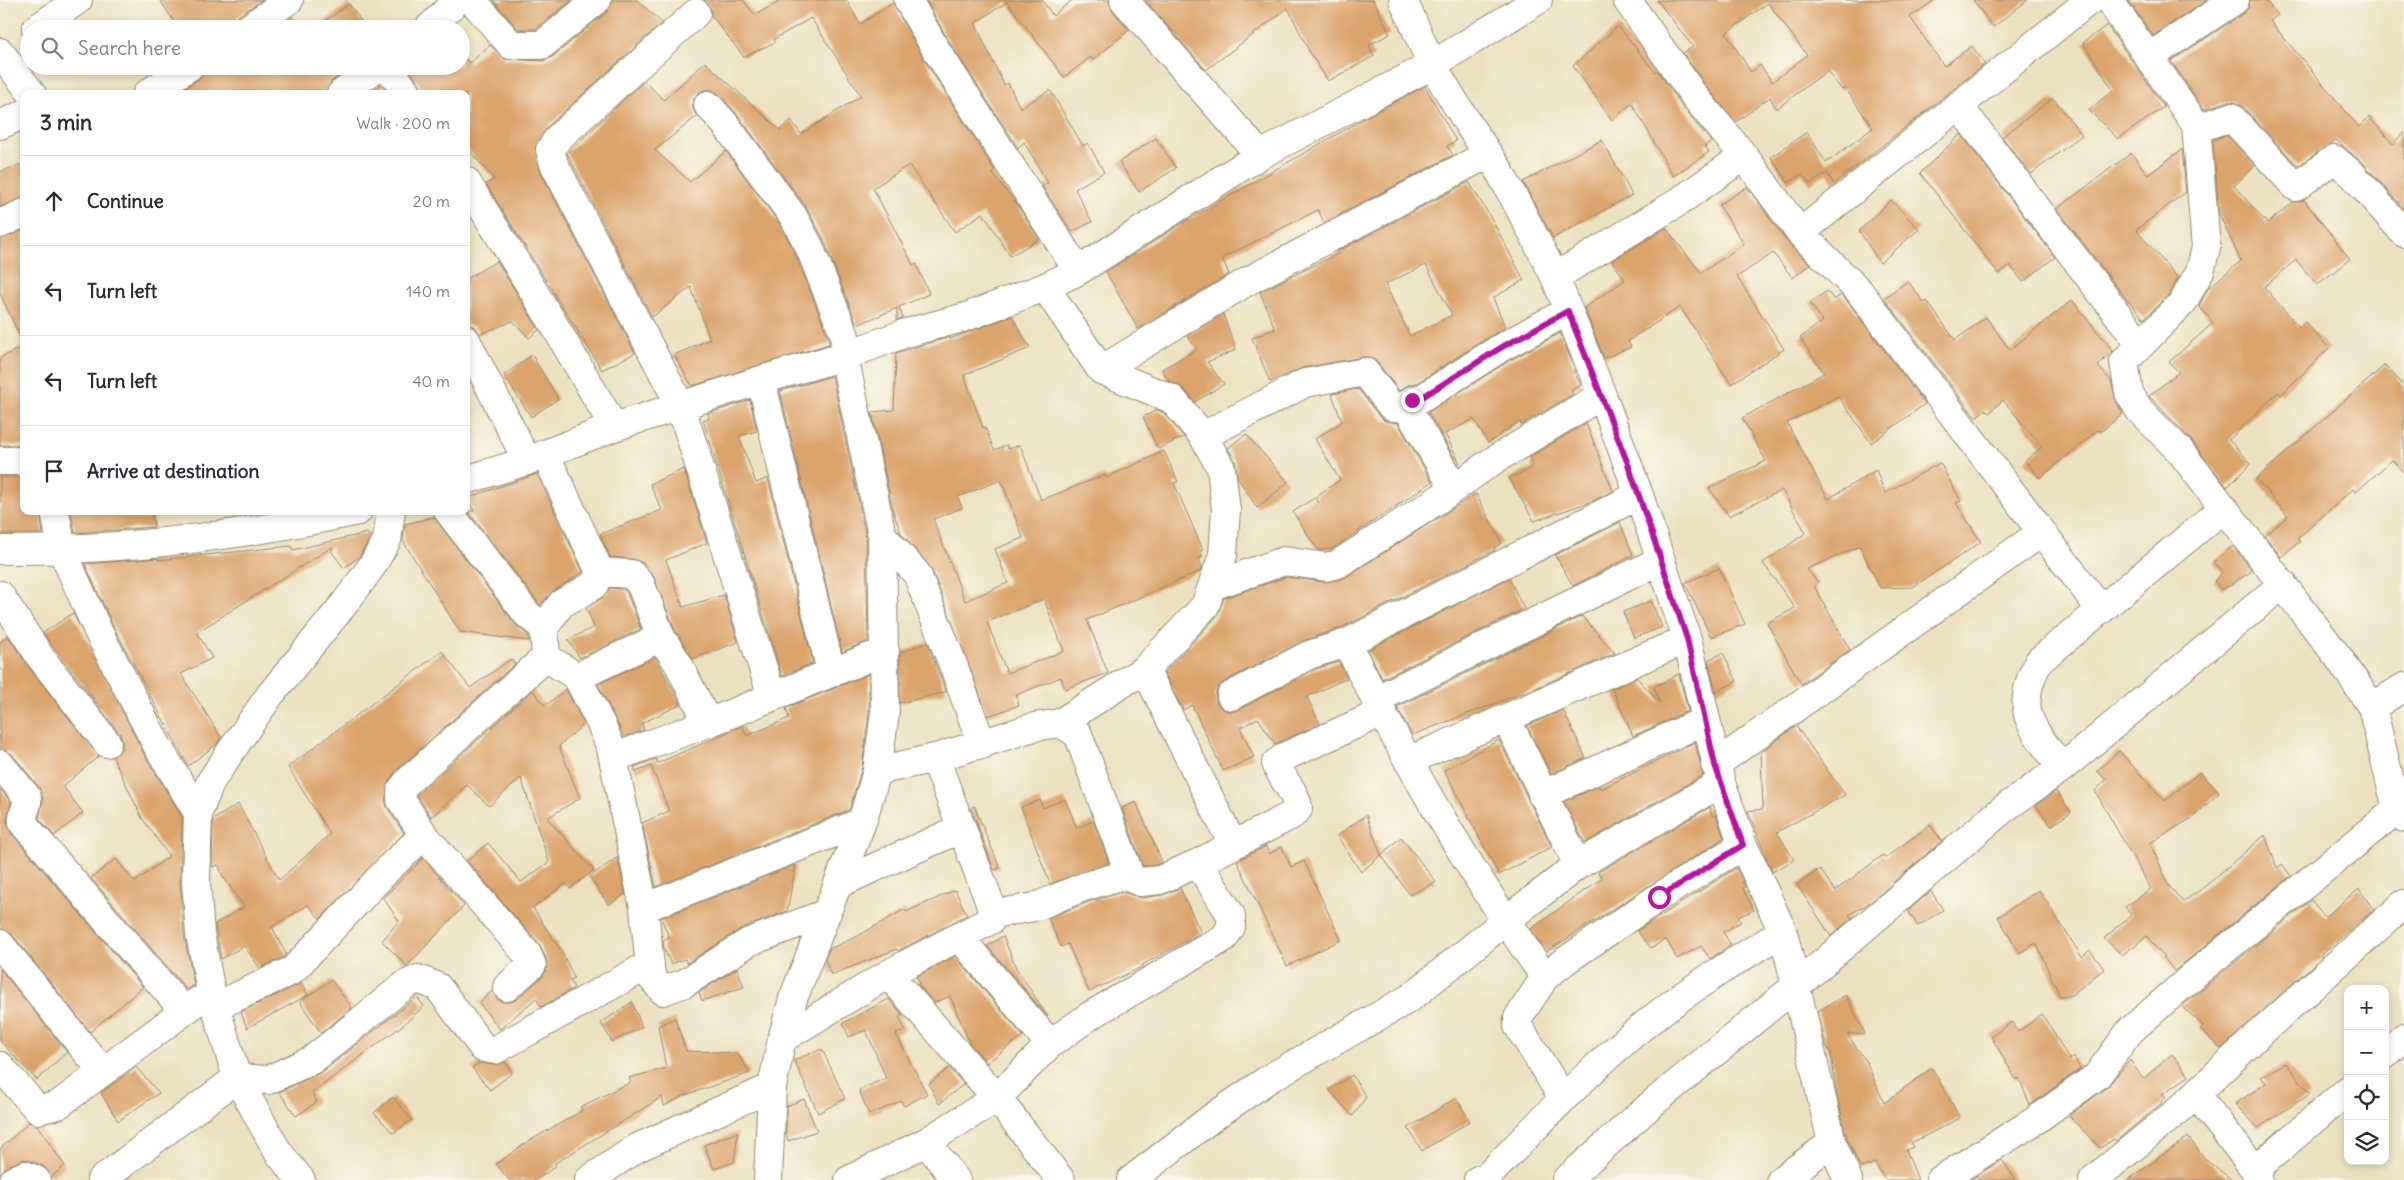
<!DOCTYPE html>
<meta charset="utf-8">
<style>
body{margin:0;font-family:Delius,sans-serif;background:#f2f2f3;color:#2b2b33}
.controls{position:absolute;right:15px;bottom:15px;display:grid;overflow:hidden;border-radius:10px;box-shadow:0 2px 8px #0003}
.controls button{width:45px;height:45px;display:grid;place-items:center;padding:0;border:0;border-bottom:1px solid #e1e1e2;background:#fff;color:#2b2b33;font:25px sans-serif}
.stop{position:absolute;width:15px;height:15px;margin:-11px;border:4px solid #b5179e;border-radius:50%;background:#fff}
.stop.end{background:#b5179e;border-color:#fff;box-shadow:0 1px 5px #0008}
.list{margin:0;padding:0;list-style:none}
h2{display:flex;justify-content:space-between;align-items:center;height:65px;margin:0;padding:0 20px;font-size:21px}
h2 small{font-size:16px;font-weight:400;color:#7c7c81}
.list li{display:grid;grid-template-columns:32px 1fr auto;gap:15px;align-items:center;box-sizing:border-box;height:90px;padding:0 20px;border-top:1px solid #e1e1e2}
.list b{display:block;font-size:19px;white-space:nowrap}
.list em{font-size:16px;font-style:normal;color:#7c7c81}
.icon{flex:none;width:28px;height:28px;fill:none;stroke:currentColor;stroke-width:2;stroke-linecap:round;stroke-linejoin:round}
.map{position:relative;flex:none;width:2404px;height:1180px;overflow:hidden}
.search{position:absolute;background:#fff;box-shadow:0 2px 8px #0003;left:20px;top:20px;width:450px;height:55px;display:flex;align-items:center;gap:12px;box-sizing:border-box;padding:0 18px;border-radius:28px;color:#7c7c81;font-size:19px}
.panel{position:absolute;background:#fff;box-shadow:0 2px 8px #0003;left:20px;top:90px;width:450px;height:425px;border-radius:10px}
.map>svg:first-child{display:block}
</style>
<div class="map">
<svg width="2404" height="1180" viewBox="0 0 2404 1180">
<rect width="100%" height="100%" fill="#fbf7ec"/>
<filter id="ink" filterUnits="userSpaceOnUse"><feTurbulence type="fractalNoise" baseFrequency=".02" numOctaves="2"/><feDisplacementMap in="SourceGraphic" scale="10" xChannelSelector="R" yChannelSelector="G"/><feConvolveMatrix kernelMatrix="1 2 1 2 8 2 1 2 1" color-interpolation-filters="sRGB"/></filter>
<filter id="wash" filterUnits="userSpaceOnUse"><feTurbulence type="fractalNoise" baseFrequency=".0096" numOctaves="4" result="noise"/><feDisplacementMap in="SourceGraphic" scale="20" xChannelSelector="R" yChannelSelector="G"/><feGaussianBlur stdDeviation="1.12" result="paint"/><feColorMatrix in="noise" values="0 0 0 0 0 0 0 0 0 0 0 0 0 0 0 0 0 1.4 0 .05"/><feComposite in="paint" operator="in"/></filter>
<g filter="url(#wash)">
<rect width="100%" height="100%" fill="#ece2c1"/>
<g id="blocks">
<path fill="#dca46d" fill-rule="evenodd" d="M160 0H262L238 16 232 29H179Z
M493 0H572L536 29H518Z
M612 0H637L662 23 548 126 535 148 540 171 635 353 602 370 486 184 494 179 466 147V94H423L420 85 407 66H461V55L470 63 490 45 505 59 543 61 552 57 607 12Z
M704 0H743L755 15 783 0H846L860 24 893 3 922 56 995 171 993 174 1016 203 1039 239 1010 256 983 213 955 232 909 165 873 188 913 265 916 263 929 294 899 307 903 318 897 320V308L857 325 824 240 806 207 737 114 719 94 712 90H704L697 94 693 101V109L697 116 655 150 690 182 726 151 780 224 795 253 829 339V344L692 386 674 355 710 339 691 287 652 317 567 153 644 81 664 100 705 62 780 130 791 120 801 134 861 96 811 18 774 39 775 42 744 57 711 15V9Z
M926 0H1042L1053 16 1072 0H1109L1112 10 1129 30 1093 60 1091 57 1064 77 1007 2 975 23 1004 85 1008 83 1020 108 1050 90 1083 146 1088 143 1104 172 1075 189 1092 222 1072 232 1042 186 1048 183 1024 142 1018 148 948 40Z
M1145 0H1373L1390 34 1369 45 1374 56 1328 81 1310 53 1288 8 1206 70Z
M1657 0H1935L1910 17 1944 66 1972 46 1985 64 1834 184 1827 173 1810 184 1802 174 1788 183 1771 157 1807 132 1826 163 1873 128 1845 88 1842 90 1827 71 1776 109 1770 97 1736 122 1707 88 1683 53 1693 47ZM1768 3 1807 55 1772 82 1760 65 1751 72 1726 33Z
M1973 0H2028L1993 27Z
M2128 0H2207L2153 36Z
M2250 0H2265L2278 15 2270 21 2359 127 2369 117 2393 144 2404 132V209L2365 165 2336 140 2298 166 2242 106 2234 102H2227L2204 109 2171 61 2244 13 2249 7Z
M349 4 367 29H313Z
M292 17 299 29H275Z
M2107 25 2164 107 2118 139 2089 110 2113 90 2083 43Z
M1618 26 1655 72 1657 70 1682 106 1711 141 1705 146 1709 152 1673 176 1632 103 1612 120 1573 66Z
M205 66H352L331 82 326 94H176L199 79 204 73Z
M381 84 388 94H367Z
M1425 86 1456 141 1447 146 1453 155 1324 223 1318 210 1222 258 1229 274 1138 329 1106 272 1181 224 1372 114Z
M2053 98 2082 135 2031 174 2002 137Z
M1961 134 2055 257 2023 282 2010 265 1999 274 1920 173Z
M2226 135 2255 166 2234 186 2267 223 2294 202 2304 200 2350 259 2317 285 2296 260 2264 287 2299 327 2305 322 2329 348 2281 395 2278 392 2229 440 2251 463 2227 487 2192 441 2149 396 2179 372 2169 362 2213 323 2199 306 2208 288 2241 261 2219 214 2213 140Z
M1156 138 1176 168 1139 192 1119 162Z
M1602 140 1632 195 1553 238 1523 182Z
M2182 149 2186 192 2136 230 2178 278 2170 293 2144 319 2124 296 2057 209 2131 153 2148 175Z
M24 163V198L0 207V172Z
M1469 182 1492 220 1524 280 1493 298 1505 327 1418 382 1408 385 1399 391 1377 362 1370 357H1363L1302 368 1270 382 1252 338 1275 329 1260 292 1339 253 1338 251ZM1426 265 1452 315 1410 336 1385 284Z
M1747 187 1787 242 1810 264 1793 278 1773 253 1737 277 1784 349 1731 384 1680 307 1628 341 1631 347 1604 358 1584 308 1625 280 1612 261 1666 228 1701 273 1744 244 1719 205Z
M1891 200 1919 229 1880 263 1859 231Z
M24 230V345L0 294V239Z
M497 261 539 330 529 338 513 321 480 334 475 327 466 324V279Z
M1908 281 1924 303 1927 301 1955 340 1986 317 2010 350 2072 300 2113 351 2098 366 2111 381 2116 401 2123 414 2100 432 2098 430 2040 478 2025 461 2042 447 2003 400 1989 413 1985 409 1976 418 1884 298Z
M1827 291 1834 300 1841 295 1847 301 1925 404 1871 443 1838 396 1787 423 1828 499 1876 470 1885 493 1940 463 1961 501 1956 503 1981 542 1913 587 1880 588 1860 546 1807 569 1818 583 1814 586 1850 650 1801 684 1767 623 1795 608 1763 563 1806 533 1782 490 1729 516 1709 488 1766 461 1742 418 1824 373 1800 338 1823 321 1810 303Z
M1223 314 1236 350 1207 362 1224 384 1195 402 1184 389 1168 380 1162 369 1197 349 1187 336Z
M1012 316 1030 348 964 375 983 428 985 427 994 450 1007 445 1008 449 1020 445 1041 500 1105 475 1106 478 1164 451 1178 482 1174 483 1203 550 1200 551 1203 557 1199 559 1202 567 1201 571 1087 620 1108 673 1065 689 1061 677 1016 695 1019 705 988 716 931 568 901 533 893 511 872 412 894 410 896 353 950 337V339ZM1001 480 1023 538 995 549 1008 583 965 601 933 519 962 508 958 497ZM1044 599 1064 651 1007 673 987 622Z
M1560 333 1575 369 1573 370 1581 385 1571 390 1573 394 1521 425 1520 421 1488 443 1474 419 1445 434 1460 463 1458 464 1428 412 1510 360Z
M24 346V445H0V358Z
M532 355 558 399 531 417 504 375Z
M2385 365 2404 386V473L2392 460 2356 492 2353 489 2297 539 2300 541 2281 557 2265 536 2288 516 2256 479Z
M832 376 866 537 868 641 842 652 780 391Z
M1358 389 1380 417 1385 421 1398 423 1432 482 1332 549 1318 550 1293 512 1314 498 1319 503 1316 496 1340 480 1315 439 1342 422 1332 394Z
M750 400 757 431 739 436 756 483 768 478 813 663 782 676 703 420 710 418 707 414Z
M1157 410 1163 412 1184 437 1158 449 1143 417Z
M1586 423 1613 491 1593 501 1534 521 1509 478 1532 468 1530 457Z
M1246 434 1288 482 1257 508 1238 478 1235 461 1228 448Z
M684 469 707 543 666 560 683 607 724 595 738 642 693 659 675 630 653 575 643 563 633 559 610 557 600 534 662 510 650 484Z
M537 474 583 572 553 591 540 605 468 511H474L467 498Z
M0 477H24V511H40L43 534H0Z
M1476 494 1502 543 1494 548 1495 550 1341 628 1302 641 1224 682 1218 687 1215 695 1217 704 1223 709 1231 712 1238 710 1315 669 1339 662 1347 678 1307 697 1320 724 1275 744 1258 718 1240 728 1254 757 1223 771 1192 705 1183 710 1164 673 1216 617 1224 598 1286 577 1324 582 1342 579Z
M71 511H152L154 527 75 533Z
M434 517 515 624 529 636V641L460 632 403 541 405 524Z
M1620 522 1633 555 1573 586 1555 555Z
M367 533 371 537 359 557 344 568 332 552V547L197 632 212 658 181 674 221 737 217 744 188 766 112 624 85 564 158 558V560L291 546 293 550Z
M2233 546 2252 571 2222 590 2214 581 2222 573 2213 562Z
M1719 568 1745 624 1711 637 1685 583Z
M1509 578 1524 609 1382 679 1368 650Z
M610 588 624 589 627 593 641 629 580 658 568 640 594 627 586 608 602 598Z
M1651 601 1662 627 1634 638 1623 612Z
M73 613 144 754 182 817 180 882 184 935 194 985 187 990 91 878 116 859 135 882 169 856 142 818 113 757 122 748V741L120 734 43 633Z
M1582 616 1615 653 1536 688 1412 735 1397 707Z
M8 636 29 668 99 756 63 786 83 813 54 836 39 818 43 799 39 787 12 754 0 749V642Z
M927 642 946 692 900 703V653Z
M442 651 470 688 511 659 515 664 398 769 389 780 385 801 388 809 404 833 320 919 308 905 272 927 286 954 284 957 260 968 244 946 221 959 215 924 244 907 222 875 219 865 212 867 213 820 238 804 279 880 330 834 288 767Z
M1723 653 1737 681 1716 692 1708 660Z
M655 657 681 704 642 723 644 730 624 737 598 684Z
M869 674V712L862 768 849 810 656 887 642 823 669 811 651 766 636 772 634 767 656 759 658 763 742 726 747 736 789 718 786 708Z
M1679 674 1688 711 1633 736 1612 689 1637 678 1660 703 1654 687Z
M566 689 584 724 559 746 580 798 547 818 594 870 570 889 566 883 533 908 562 952 574 978 570 980 574 988 541 1007 536 998 500 1029 479 1003 492 991 496 998 502 1002H511L517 999 543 976 547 968 546 959 539 944 467 861 488 843 521 882 549 862 521 778 489 806 467 785 431 817 417 795 533 690 545 706Z
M1563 710 1586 758 1551 774 1527 726Z
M1796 726 1845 795 1777 832 1794 860 1772 872 1748 811 1763 809 1761 752Z
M1499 740 1552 847 1499 875 1444 770Z
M1695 742 1703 775 1585 843 1564 802 1599 786 1601 789Z
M2119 751 2165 801 2200 772 2219 793 2192 818 2150 843 2169 886 2183 902 2203 888 2265 835 2277 868 2282 864 2291 876 2174 971 2147 936 2122 955 2104 938 2131 915 2125 907 2151 889 2095 791 2106 780 2097 771Z
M0 789 11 802 7 821 11 833 143 987 90 1032 12 934 0 929Z
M2056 791 2071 812 2051 826 2036 805Z
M1065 799 1077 828 1093 821 1109 863 1050 884 1021 807 1040 800 1043 808Z
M1136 802 1162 862 1156 865 1143 866 1122 808Z
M974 806 1000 868 994 870 971 808Z
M1710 807 1712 816 1716 815 1724 838 1546 952 1531 929 1602 878 1598 872Z
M1366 815 1381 855 1361 872 1337 836Z
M1930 825 1942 841 1871 902 1849 915 1852 918 1831 936 1797 885 1820 869 1835 891 1883 855 1885 858Z
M1401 837 1436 882 1410 895 1381 855Z
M1266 846 1269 854 1282 847 1291 867 1304 861 1341 940 1287 966 1237 861Z
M618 857 625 894 609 905 589 877Z
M423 858 464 906 407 966 382 941 399 921 383 898Z
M796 865 787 911 741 929 687 963 685 959 671 964 664 949 663 940 669 937 661 918Z
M1736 868 1745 887 1743 888 1754 910 1738 917 1741 922 1723 932 1731 945 1710 959 1701 946 1677 959 1666 939 1651 948 1637 931Z
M1180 888 1201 933 1142 965V967L1089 992 1068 944 1061 947 1048 918 1088 902 1122 892 1142 898 1162 895Z
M2359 889 2374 910 2320 955 2322 957 2221 1049 2200 1029 2203 1026 2182 1006 2311 900 2325 917Z
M955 890 967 915 898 951 897 949 831 975 825 960 829 949 858 936 905 909 906 912Z
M2039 890 2082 957 2090 950 2104 969 2070 996H2060L2036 943 2019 953 1998 917Z
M1931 891 1943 910 1918 926 1908 911Z
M1003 936 1016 968 1048 1017 987 946Z
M955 956 1023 1036 989 1061 988 1064 969 1042 950 996 934 1003 918 984 920 983 916 977Z
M737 968 744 987 702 1001 699 993Z
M0 969 67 1052 37 1080 0 1041Z
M331 980 352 1008 321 1033 300 1002Z
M301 983 308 995 247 1028 241 1012Z
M1846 995 1865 1034H1847L1866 1061 1884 1103 1932 1068 1960 1118 1911 1143 1913 1147 1906 1150 1918 1180H1885L1875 1163 1861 1168 1847 1138 1836 1090 1831 1054 1826 1045 1818 1011Z
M417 997 424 1006 403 1025 312 1093 317 1102 296 1116 279 1092 322 1072Z
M889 999 903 1015 899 1017 905 1030 896 1034 927 1094 904 1106 901 1101 869 1115 859 1090 886 1078 866 1030 849 1037 843 1023Z
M632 1002 642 1027 612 1042 601 1023Z
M2042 1014 2070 1060 2074 1057 2080 1069 2030 1105 2019 1078 2016 1080 1991 1036 2012 1022 2018 1032Z
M675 1018 686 1051 737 1053 750 1073 683 1096 664 1106 662 1097 554 1164 556 1166 536 1180H509L496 1164 526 1143 583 1110 580 1107 631 1082 629 1078 666 1068 658 1026Z
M822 1049 845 1099 818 1113 794 1060Z
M2172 1054 2189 1076 2162 1094 2166 1097 2161 1102 2162 1103 2116 1141 2114 1139 2100 1148 2069 1116 2106 1088 2130 1060 2143 1079Z
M506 1062 512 1073 490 1090 472 1068 479 1063 493 1065Z
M2286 1063 2310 1094 2258 1128 2235 1104 2266 1083 2261 1077Z
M136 1067 159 1093 118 1121 101 1093Z
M949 1068 964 1084 939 1104 929 1084Z
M1352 1075 1366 1097 1353 1116 1329 1090Z
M393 1097 412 1120 393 1133 374 1113Z
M1456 1098 1470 1121 1422 1151 1408 1128Z
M804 1099 817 1131 788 1141 786 1132 787 1106Z
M29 1122 37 1125 65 1166 51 1177 48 1171 43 1166 25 1159 8 1166 0 1174V1149Z
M738 1132 734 1162 714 1169 704 1145Z
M2188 1137 2206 1160 2232 1180H2128Z
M2002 1160 2016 1180H1969Z"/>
</g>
</g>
<g filter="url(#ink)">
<use href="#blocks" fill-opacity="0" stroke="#948670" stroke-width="1"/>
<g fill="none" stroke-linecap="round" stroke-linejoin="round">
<g stroke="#948670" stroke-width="30">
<path id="minor" d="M472 0 511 45H542L597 0
M908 0 935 48 1078 271
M1124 0 1260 155
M1403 0 1432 65 1470 127 1497 167 1520 209 1555 277 1602 395 1639 495 1687 639 1721 783 1743 845 1783 932 1796 986 1653 1103 1566 1180
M2109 0 2196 125 2206 248 2200 271 2183 302 2124 362 2129 393 2140 411 2180 451 2339 658 2372 707 2395 801 2404 818
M696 13 558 138 550 150 554 164 681 407 772 697
M36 29 78 0
M247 29 289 0
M428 29 458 0
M0 52 32 94
M2149 57 2235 0
M387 66 408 94
M147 94 190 66
M341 94 378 66
M708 105 725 124 793 216 809 246 845 336 844 356 882 535 885 713 877 771 862 822 793 999 782 1039 772 1087 768 1180
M1959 106 2141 345
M0 125 24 114
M2196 125 2201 127 2231 117 2296 187 2334 159 2353 175 2404 233
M1744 156 1800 233 1859 291 2101 610
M466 181 550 318 614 427
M0 224 24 213
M1800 233 2090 0
M1555 277 1677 203 1744 156 1695 97 1627 0
M1045 287 1101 370 1172 399 1203 436 1221 468 1226 510 1223 555 1205 606 1145 669 1060 723
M466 340 527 461
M1101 370 1248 281 1488 154
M761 380 831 672
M1407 408 1412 400 1424 397 1502 347 1568 311
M1407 408 1454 488
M1203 436 1305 383 1365 372 1392 407 1407 408
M546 455 600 572 594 585 561 604 544 628 546 657
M0 461H24
M466 480 527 461 614 427 761 380 844 356 906 333 966 317 1045 287 1078 271 1260 155 1432 65 1538 0
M55 511 62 550 98 631 158 747 198 813
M448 511 527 614 544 628
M882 535 917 574 954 667 982 745
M0 550C119 551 241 536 358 511
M600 572 631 574 641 585 661 637 679 665 708 723
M1212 586 1284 561 1326 567 1338 564 1436 501 1491 462 1602 395
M0 595 41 658 107 743
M1347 643C1404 760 1469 871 1545 977
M546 657 577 677 601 724 611 748 621 755 708 723 885 651
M1145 669 1233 845
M577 677 661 637
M1231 696 1309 655 1347 643 1639 495
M1375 700 1661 560
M2372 707 2404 687
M1507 720 1578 865
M611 748 644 908 651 977 663 991 685 983 749 942 827 913
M1408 761 1687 639
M0 764 27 797C29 807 21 813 23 823L184 1011
M1715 765 2042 532
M2062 768C2032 727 2012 712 2039 661L2224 508
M877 771 935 758 1034 727 1060 723 1078 734 1130 876
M1542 795 1706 720
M424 835 401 800V790L408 781 546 657
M838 884 962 828
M644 908 862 822
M993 914 1035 907 1083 887 1123 875 1140 882 1160 880 1198 863
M960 938 1050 1044
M0 944 102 1071
M888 974 997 1098 1061 1180
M215 1007 293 970 390 867 424 835 527 954 532 965 507 987
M782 1039 888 974 991 920 993 914 988 898 935 758
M2385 1055 2404 1037
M0 1066 38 1110 58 1105 198 1001
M2196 1094 2255 1170 2259 1180
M1563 1098 1518 1026V1018L1545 977 1565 961 1659 897 1743 845
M926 1142 956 1180
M2255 1170 2348 1090
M14 1180 25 1175 36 1180
M101 1180 237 1078 268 1080 312 1060 405 985 418 979 438 987 483 1048 495 1050 650 964
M301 1180 278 1152 237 1078 211 992 200 934 196 881 198 813 211 781 231 751 270 695 345 603 372 566 387 540 391 511
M589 1180 637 1148 772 1087
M849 1180 926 1142 997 1098 1050 1044 1091 1015 1224 938 1231 927V915L1198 863 1292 815 1298 809C1297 792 1282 781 1276 763L1286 756 1381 713
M1131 1180 1213 1117 1270 1078 1410 998 1505 921 1578 865 1721 783
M1478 1180 1487 1177C1541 1121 1595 1063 1657 1015 1697 984 1740 958 1783 932
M1781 1180 1832 1143
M1848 1180 1832 1143 1796 986 2002 810 2062 768 2283 584
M1940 1180 2036 1120 2097 1076 2130 1031 2195 974 2399 808
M2093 1180 2180 1109 2256 1037 2404 904"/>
</g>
<use href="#minor" stroke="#fff" stroke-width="28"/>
</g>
</g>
<g fill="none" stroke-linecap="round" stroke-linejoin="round" filter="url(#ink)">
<path stroke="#b5179e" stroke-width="6" d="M1412 400 1424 396 1502 347 1568 311 1628 464 1661 560 1687 639 1715 765 1743 845 1659 897"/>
</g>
</svg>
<div class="controls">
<button>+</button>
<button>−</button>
<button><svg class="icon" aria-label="locate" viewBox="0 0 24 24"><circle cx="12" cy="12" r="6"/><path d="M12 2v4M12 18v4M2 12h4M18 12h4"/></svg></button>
<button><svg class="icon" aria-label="layers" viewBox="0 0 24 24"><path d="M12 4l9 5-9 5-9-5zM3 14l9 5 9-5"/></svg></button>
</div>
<div class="stop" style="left:1659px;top:897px"></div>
<div class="stop end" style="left:1412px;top:400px"></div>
<div class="search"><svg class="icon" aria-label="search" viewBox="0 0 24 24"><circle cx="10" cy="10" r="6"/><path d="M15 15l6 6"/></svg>Search here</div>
<section class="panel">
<h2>3 min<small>Walk · 200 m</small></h2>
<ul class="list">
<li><svg class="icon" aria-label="ahead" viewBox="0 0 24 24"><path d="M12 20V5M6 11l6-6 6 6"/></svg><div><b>Continue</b></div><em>20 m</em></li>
<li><svg class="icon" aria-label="left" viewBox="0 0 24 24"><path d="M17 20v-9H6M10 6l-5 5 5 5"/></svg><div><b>Turn left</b></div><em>140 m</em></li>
<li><svg class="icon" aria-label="left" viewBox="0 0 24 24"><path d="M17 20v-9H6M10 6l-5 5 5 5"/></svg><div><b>Turn left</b></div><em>40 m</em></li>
<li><svg class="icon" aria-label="arrive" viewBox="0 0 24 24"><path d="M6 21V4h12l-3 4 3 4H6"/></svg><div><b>Arrive at destination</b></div></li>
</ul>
</section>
</div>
